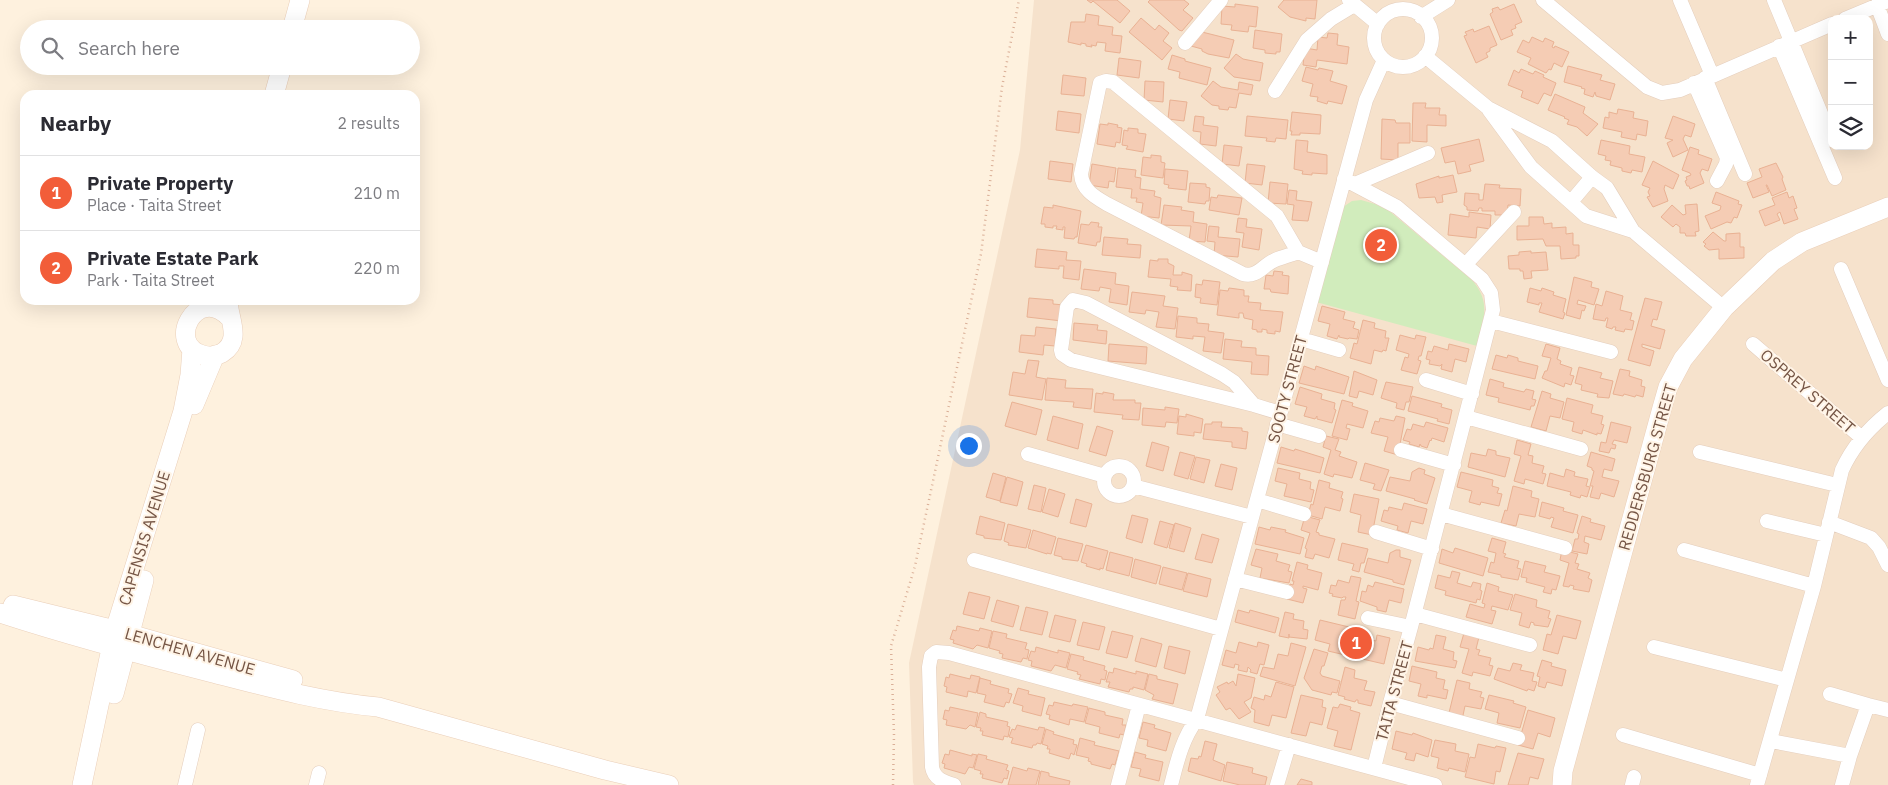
<!DOCTYPE html>
<meta charset="utf-8">
<style>
body{margin:0;font-family:"IBM Plex Sans",sans-serif;background:#f2f2f3;color:#2b2b33}
.controls{position:absolute;right:15px;top:15px;display:grid;overflow:hidden;border-radius:10px;box-shadow:0 5px 20px #0002}
.controls button{width:45px;height:45px;display:grid;place-items:center;padding:0;border:0;border-bottom:1px solid #e1e1e2;background:#fff;color:#2b2b33;font:25px sans-serif}
.you{position:absolute;left:968px;top:445px;width:18px;height:18px;margin:-12px;border:4px solid #fff;border-radius:50%;background:#1a73e8;box-shadow:0 0 0 8px #1a73e833}
.badge{display:grid;place-items:center;width:32px;height:32px;border-radius:50%;background:#f25d39;color:#fff;font-size:16px;font-weight:700}
.pin{position:absolute;translate:-50% -50%;border:2px solid #fff;box-shadow:0 1px 5px #0006}
.list{margin:0;padding:0;list-style:none}
h2{display:flex;justify-content:space-between;align-items:center;height:65px;margin:0;padding:0 20px;font-size:21px}
h2 small{font-size:16px;font-weight:400;color:#7c7c81}
.list li{display:grid;grid-template-columns:32px 1fr auto;gap:15px;align-items:center;box-sizing:border-box;height:75px;padding:0 20px;border-top:1px solid #e1e1e2}
.list b{display:block;font-size:19px;white-space:nowrap}
.list p{margin:0;font-size:16px;white-space:nowrap;color:#7c7c81}
.list em{font-size:16px;font-style:normal;color:#7c7c81}
.icon{flex:none;width:28px;height:28px;fill:none;stroke:currentColor;stroke-width:2;stroke-linecap:round;stroke-linejoin:round}
.map{position:relative;flex:none;width:1888px;height:785px;overflow:hidden}
.search{position:absolute;background:#fff;box-shadow:0 5px 20px #0002;left:20px;top:20px;width:400px;height:55px;display:flex;align-items:center;gap:12px;box-sizing:border-box;padding:0 18px;border-radius:28px;color:#7c7c81;font-size:19px}
.panel{position:absolute;background:#fff;box-shadow:0 5px 20px #0002;left:20px;top:90px;width:400px;height:215px;border-radius:15px}
.map>svg:first-child{display:block}
</style>
<div class="map">
<svg width="1888" height="785" viewBox="0 0 1888 785">
<rect width="100%" height="100%" fill="#fef1de"/>
<path fill="#f6e2cc" fill-rule="evenodd" d="M1034 0H1888V785H914L913 782 909 663 1020 150ZM1832 19H1869V146H1832Z"/>
<path fill="#d1ecbc" d="M1361 200 1375 204 1388 210 1472 280C1492 303 1483 320 1477 346L1316 302 1343 207 1352 201Z"/>
<path fill="#f5ccb4" stroke="#e9b193" d="M1087 0H1117L1130 11 1120 23 1093 1 1091 3Z
M1150 0H1184L1189 4 1183 10 1193 18 1182 31 1179 30 1148 2Z
M1284 0H1317L1315 19 1306 18V21L1290 17 1278 7Z
M1235 4 1258 7 1256 27 1249 26 1248 32 1231 30 1232 25 1221 24 1222 6 1235 7Z
M1514 4 1522 22 1515 25 1516 28 1511 30 1513 35 1501 40 1490 14 1493 12 1492 9 1498 7 1500 10Z
M1086 14 1099 16 1098 25 1113 27 1112 35 1122 36 1120 53 1105 51 1106 43 1097 42 1096 46 1091 45 1092 47 1086 46V44L1081 43V45L1068 42 1071 22H1085Z
M1141 18 1155 30 1159 25 1169 33 1163 41 1172 48 1162 60 1129 32Z
M1489 26 1497 45 1490 48V51L1486 53 1488 57 1476 63 1464 36 1467 35 1465 32 1473 29 1474 32Z
M1255 30 1282 34 1280 52H1276V54L1265 53V50L1253 48Z
M1198 31 1234 40 1229 58 1208 54 1202 51V49L1191 46Z
M1328 33 1338 34 1337 45 1349 47 1347 64 1317 60 1316 67 1303 65 1305 48 1317 50 1318 37 1327 38Z
M1532 37 1543 42 1545 38 1554 42 1552 47 1554 48 1555 46 1569 52 1562 67 1554 63 1551 70 1549 69 1546 73 1528 64 1531 58 1517 52 1523 40 1529 43Z
M1236 54 1243 59 1263 63 1260 81 1234 77 1224 68Z
M1172 55 1185 59V61L1211 68 1207 85 1179 78 1180 72 1168 69Z
M1119 58 1141 61 1139 78 1117 75Z
M1568 66 1602 75 1600 80 1615 84 1610 100 1596 96 1595 92 1593 97 1584 94 1585 89 1581 88 1582 87 1564 82Z
M1306 67 1318 70 1319 68 1333 71 1330 81 1347 86 1342 104 1328 101 1327 104 1317 101 1318 97 1310 96 1313 84 1302 81Z
M1521 69 1533 74 1535 71 1544 75 1543 77 1556 83 1551 96 1544 93 1538 104 1521 97 1523 91 1508 85 1514 70 1519 73Z
M1063 75 1086 78 1084 96 1061 94Z
M1145 81 1164 82 1163 102 1144 100Z
M1213 81 1221 87 1238 90 1239 82 1253 85 1251 95 1239 93 1236 108 1229 107 1228 110 1219 109V106L1212 105 1201 96Z
M1555 94 1585 107 1583 113 1598 124 1587 136 1577 127 1567 124 1569 120 1564 118 1565 117 1548 110Z
M1170 100 1187 102 1184 121 1168 119Z
M1413 103H1426L1425 108H1440L1439 115H1446V126L1427 125V142L1412 141Z
M1618 109 1634 112 1633 118 1648 121 1646 136 1637 134 1636 140 1621 137 1622 132 1603 128 1605 117 1609 118V112L1617 114Z
M1058 111 1081 114 1079 133 1056 130Z
M1292 112 1321 115 1320 134 1300 133V135H1291L1292 131H1290Z
M1195 116 1204 117 1203 125 1218 127 1216 146 1200 144 1201 132 1193 131Z
M1247 116 1288 120 1286 139 1276 138 1275 142 1266 141 1267 138 1245 136Z
M1673 116 1695 124 1691 137 1685 135 1683 139 1688 150 1673 157 1667 143 1673 140 1665 138Z
M1382 119 1395 120 1396 123H1410V143H1398V160L1381 159Z
M1108 123 1118 125 1117 127 1122 128 1120 143 1116 142 1115 147 1097 144 1100 124 1108 125Z
M1128 128 1138 129V133L1146 134 1143 152 1126 149 1128 146 1122 145 1124 130 1128 131Z
M1479 139 1484 161 1469 165 1471 171 1458 174 1455 161 1445 163 1441 148Z
M1296 140 1308 141 1307 152 1327 155V174L1312 173V175L1302 174 1303 171 1294 169Z
M1601 140 1630 146 1629 154 1645 157 1642 172 1632 170 1631 173 1622 171V168L1610 165 1611 161 1605 160 1606 156 1598 154Z
M1224 145 1242 147 1239 166 1222 164Z
M1690 147 1699 150 1698 154 1712 159 1708 171 1702 169 1700 173 1704 183 1690 189 1689 186H1687L1685 181 1687 180 1686 177 1691 175 1690 173 1682 170Z
M1151 155 1161 156V162L1165 163 1163 178 1141 175 1143 157 1151 158Z
M1050 161 1073 164 1071 182 1048 179Z
M1653 161 1679 175 1673 189 1665 185 1664 189 1668 201 1653 207 1647 197 1650 196 1648 192 1650 188 1642 185Z
M1776 163 1783 177 1782 179 1786 190 1772 196 1767 185H1766L1769 192 1753 198 1747 183 1762 177 1759 169Z
M1092 164 1116 168 1114 182 1109 181 1108 188 1089 185Z
M1247 164 1265 166 1262 185 1245 183Z
M1118 168 1136 170 1135 177 1141 178 1140 189 1155 191 1154 196 1161 198 1159 218 1141 216 1143 203 1136 202 1137 198H1131L1132 189 1116 187Z
M1165 169 1188 171 1186 190 1168 188 1169 185 1164 184Z
M1453 175 1457 192 1442 195 1443 202 1437 203 1435 197 1419 198 1416 184 1439 176V178Z
M1270 182 1288 184 1286 204 1268 203Z
M1190 183 1206 184V187L1210 188 1209 201H1206L1205 204 1188 202Z
M1485 184 1500 185 1499 188 1521 189 1520 206 1508 205 1507 215H1495V211H1482V208H1479L1478 211 1467 210V207L1464 205 1465 193 1479 194V200H1483Z
M1289 190 1297 191 1296 200 1312 202 1308 221 1292 220 1294 205 1287 204Z
M1716 192 1739 201 1738 204 1742 205 1737 218 1734 217 1731 223 1727 222 1711 229 1705 216 1720 210 1721 206 1712 203Z
M1787 192 1789 198 1793 196 1797 208 1794 209 1798 219 1784 224 1780 212 1777 214 1780 220 1765 226 1759 211 1775 205 1772 198Z
M1218 195 1242 198 1239 215 1209 210 1211 197 1217 198Z
M1697 204 1699 231 1695 232 1696 236H1686L1685 233H1680V227L1676 224 1673 227 1661 217 1672 205 1683 215 1686 214 1685 205Z
M1053 205 1081 211 1077 237H1075L1074 239 1064 238 1065 227H1063V230L1056 229 1057 226H1053V228L1045 227V224H1041L1044 207 1053 208Z
M1164 205 1182 207 1181 210 1194 212 1193 222 1207 224 1205 242 1189 241 1191 226 1161 225Z
M1469 212 1491 215 1490 229 1477 227 1476 238 1448 235 1450 214 1469 217Z
M1529 217H1543L1544 224 1552 223V228L1566 227V234L1573 233V245H1579V256H1576V258L1561 259 1560 246H1546L1543 239 1517 240V226H1529Z
M1238 218 1247 219 1246 227 1262 229 1259 250 1242 247 1244 233 1236 232Z
M1091 222 1099 223 1098 227H1102L1100 242H1097L1096 246 1078 243 1081 224 1089 225Z
M1209 226 1219 227 1218 237 1240 239 1238 257 1214 255 1215 242 1207 241Z
M1713 232 1724 241H1726V234L1740 233V247H1744V258L1719 259V249L1709 250 1704 246 1706 244 1703 242Z
M1104 237 1128 239 1127 244 1141 245 1140 258 1102 255Z
M1037 249 1067 252 1066 260 1081 261 1079 280 1063 278 1064 266H1059V269L1035 267Z
M1531 251V253L1546 252 1548 270 1531 271 1532 278 1524 279 1523 271H1520V269H1509L1508 256 1519 255V252Z
M1158 259H1168V263L1174 266 1173 275H1182V272L1192 275 1191 291 1177 290 1178 287 1170 286 1171 279 1148 277 1150 260 1158 261Z
M1084 269 1116 273 1115 284 1129 286 1127 305 1109 302 1111 289 1100 287 1099 291 1081 289Z
M1274 271 1283 272 1282 275 1289 276 1288 294 1271 292 1270 289H1264L1266 275 1273 276Z
M1574 277 1592 282 1591 287 1599 289 1594 305 1578 300 1577 304 1586 306 1584 311 1582 310 1580 319 1566 315Z
M1203 280 1220 282 1217 305 1200 303 1201 298 1195 297 1196 284 1202 285Z
M1229 288 1244 290V296H1249L1248 302 1261 303 1260 310 1283 312 1280 332 1275 331V334L1267 333V330L1262 329V332H1257V330L1252 329 1253 320 1244 318 1243 313H1239V318L1217 315 1220 290 1228 291Z
M1530 288 1541 291 1542 288 1554 292 1553 295 1566 299 1563 312 1565 313 1563 319 1539 312 1542 303H1539V305L1527 302Z
M1606 291 1623 296 1620 310 1632 313 1630 320 1634 321 1632 330 1625 329 1624 332 1615 330 1616 327H1613L1612 329 1606 327 1608 318H1606L1605 321 1593 319 1596 304 1602 306Z
M1132 292 1165 296 1163 306 1178 308 1175 329 1156 327 1159 312 1146 310 1145 314 1129 312Z
M1029 298 1053 300V304L1064 305 1062 321 1027 317Z
M1645 298 1662 302 1657 320 1653 319 1651 326 1665 330 1660 349 1642 344V347L1654 351 1650 366 1628 360Z
M1322 306 1345 312 1343 319 1355 322 1353 328 1359 330 1357 339 1349 338 1348 339 1339 337V335L1337 339 1327 336 1330 324 1318 321Z
M1178 316 1197 318V323L1209 324 1208 331 1224 333 1221 353 1203 351 1205 337 1193 336V339L1176 337Z
M1363 320 1375 323 1374 328 1386 331 1385 338H1389L1386 351 1383 350 1382 352 1374 350 1371 364 1350 358 1354 343 1357 344Z
M1074 323 1098 325 1097 330 1107 331 1106 344 1073 340Z
M1036 327 1056 329 1055 346 1044 345 1043 355 1019 352 1021 335 1035 336Z
M1400 335 1415 339 1416 335 1426 337 1421 356H1419L1418 360 1421 361 1417 374 1401 370 1405 357 1408 358 1409 354 1396 350Z
M1225 339 1242 341 1241 347 1256 348V355L1269 356 1268 375 1251 374 1252 362 1223 359Z
M1109 344 1147 347 1146 364 1108 361Z
M1449 344 1469 349 1466 362 1455 359 1452 372 1441 369 1442 364 1440 366 1429 364 1430 360 1426 359 1428 351 1432 352 1434 346 1448 350Z
M1546 344 1560 348 1557 359 1561 361 1560 364 1572 368 1570 375 1574 376 1571 385 1565 383 1564 387 1542 378 1545 371H1547L1551 358 1542 356Z
M1496 355 1507 358 1508 355 1518 358V361L1538 366 1535 379 1492 369Z
M1028 360 1039 361 1036 377 1046 379 1042 400 1009 395 1013 372 1025 374Z
M1304 366 1315 370 1316 366 1349 377 1344 394 1299 383Z
M1579 367 1602 373 1600 378 1613 381 1609 398 1597 397 1598 394 1581 390 1582 385 1575 383Z
M1620 369 1630 371 1629 376 1642 380 1641 386 1645 387 1643 397 1636 395 1635 397 1624 394 1623 396 1613 394Z
M1354 371 1377 380 1373 395 1359 391 1357 398 1349 396Z
M1047 378 1066 380 1065 388 1093 389 1091 409 1073 407 1074 402 1045 400Z
M1490 379 1504 383 1503 387 1524 392 1526 389 1534 391 1532 399 1536 400 1534 406H1531L1530 410 1498 402 1499 398 1486 395Z
M1386 382 1413 387 1409 402H1406L1404 410 1396 408 1397 403 1381 398Z
M1300 387 1322 394 1321 399 1335 403 1334 409 1336 410 1332 423 1317 419V416L1315 419 1304 416 1307 407 1295 404Z
M1542 391 1551 394 1550 398 1564 402 1560 418 1550 416 1546 431 1531 427Z
M1103 392 1114 394 1113 400H1135V403H1141L1139 420 1122 419 1123 415 1094 412 1096 393 1103 394Z
M1412 396 1442 404 1441 407 1452 410 1449 424 1437 421 1438 419 1408 411Z
M1567 398 1593 405 1591 413 1603 416 1601 424 1604 425 1601 434 1597 433V435L1583 430 1582 434 1572 431 1574 422 1562 419Z
M1342 400 1353 403 1352 406 1368 411 1363 428 1347 424 1346 428 1350 429 1347 440 1332 436Z
M1012 402 1042 410 1036 435 1005 426Z
M1165 407 1179 409 1177 423 1166 422 1165 427 1142 425 1143 408 1165 410Z
M1186 414 1203 419 1201 433 1194 432V436L1177 434 1179 416 1186 417Z
M1053 416 1083 424 1078 449 1047 440Z
M1396 416 1405 418 1398 455 1384 451 1388 437 1371 433 1375 421 1379 422 1380 418 1394 421Z
M1212 422H1222L1221 427 1242 428V431L1248 432 1246 449 1232 447V442L1203 439 1205 424H1212Z
M1426 422 1448 428 1444 442 1432 438 1431 441 1430 440 1427 448 1421 446 1420 444 1419 447 1409 444 1410 442 1403 440 1407 429 1411 430 1413 424 1424 427Z
M1611 422 1631 427 1627 443 1614 440 1612 444 1616 445 1615 449 1611 448 1609 453 1599 451 1601 442 1606 443Z
M1097 426 1113 431 1106 456 1089 451Z
M1326 436 1339 439 1335 450 1341 452 1339 456 1357 462 1352 478 1334 474 1333 477 1324 474 1331 450 1323 447Z
M1517 440 1531 444 1528 455 1533 456 1532 463 1544 466 1542 473 1546 474 1543 484 1525 479 1524 484 1514 481 1521 456 1514 454Z
M1152 442 1169 447 1163 471 1146 466Z
M1281 447 1294 451 1295 449 1324 458 1320 473 1277 463Z
M1488 449 1496 451V455L1510 458 1505 477 1468 467 1471 453 1486 456Z
M1180 452 1195 456 1188 479 1174 475Z
M1591 452 1615 459 1612 471 1604 469 1602 477 1619 481 1614 497 1601 493 1599 499 1590 497 1593 486H1590L1594 471 1592 470V468L1587 466Z
M1196 457 1210 460 1204 483 1190 479Z
M1365 463 1389 470 1381 491 1373 489 1375 484 1360 480Z
M1221 464 1237 468 1232 490 1215 486Z
M1278 468 1300 473 1299 479 1311 482 1310 489 1314 490 1311 502 1284 496 1287 484 1275 481Z
M1419 468 1425 470 1424 474 1435 478 1427 504 1414 500 1415 499 1386 491 1390 477 1410 481 1412 472Z
M1566 469 1575 472 1574 476 1588 479 1586 486 1590 487 1587 497 1581 495 1580 498 1570 495 1571 492 1547 486 1550 473 1564 477Z
M1461 472 1493 480 1492 486 1499 488 1497 493 1502 494 1499 506 1481 502 1480 505 1469 502 1472 491 1457 487Z
M993 473 1006 477 1000 501 986 497Z
M1007 477 1023 482 1017 506 1000 502Z
M1319 480 1330 483 1329 488 1343 492 1341 498 1343 499 1340 511 1325 507 1322 519 1308 515 1311 504 1313 505Z
M1034 485 1046 488 1041 512 1028 509Z
M1513 486 1532 491 1531 497 1539 499 1535 517 1519 514 1516 526 1501 523 1505 510 1507 511Z
M1049 489 1065 494 1058 517 1042 512Z
M1354 494 1379 499 1372 535 1358 532 1361 515 1350 512Z
M1076 499 1092 504 1086 527 1070 523Z
M1542 502 1564 508 1563 511 1578 515 1573 533 1551 527 1554 518 1551 517 1550 519 1539 516Z
M1404 503 1427 509 1423 524 1411 521 1408 533 1397 530 1398 526 1381 521 1384 510 1388 511 1389 507 1402 510Z
M1132 515 1148 519 1142 543 1126 538Z
M980 516 1005 523 1001 540 984 538V536L976 534Z
M1305 516 1320 520 1316 532 1319 533V535L1335 539 1329 558 1315 554 1313 559 1305 557 1307 549 1305 548 1310 533 1301 530Z
M1582 516 1591 519 1590 522 1605 526 1601 540 1585 536 1584 542 1589 544 1587 554 1572 551 1575 539H1578L1579 534 1577 533Z
M1160 521 1174 525 1167 548 1154 544Z
M1175 523 1191 528 1184 552 1169 548Z
M1008 524 1031 530 1026 548 1008 545 1009 543 1004 541Z
M1259 527 1270 530 1271 527 1286 530 1285 532 1304 538 1300 554 1255 544Z
M1033 530 1056 537 1051 554 1047 553V554L1028 548Z
M1202 534 1219 539 1212 563 1195 559Z
M1058 538 1083 544 1078 561 1062 559V557L1054 555Z
M1492 538 1506 542 1503 553 1506 554 1504 557 1519 561 1517 568 1521 569 1518 580 1501 577V575L1488 572 1491 562 1494 563 1496 553 1488 551Z
M1342 543 1368 549 1364 563H1361L1359 572 1352 570 1354 564 1338 560Z
M1086 545 1108 551 1103 569 1100 568V570L1086 566 1087 564 1081 562Z
M1455 548 1488 558 1483 576 1439 563 1442 549 1453 553Z
M1256 549 1278 554 1276 561 1290 565 1288 571 1292 572 1289 583 1260 578 1262 568 1251 565Z
M1396 550H1400V557L1411 560 1404 585 1393 582V580L1364 572 1368 558 1388 563 1390 553Z
M1562 550 1578 554 1575 563 1579 564 1577 569 1590 573 1588 578 1592 580 1589 592 1573 589 1574 586 1570 585 1569 587 1563 586 1569 563 1560 560Z
M1110 552 1133 558 1129 576 1106 570Z
M1135 559 1161 566 1156 584 1131 577Z
M1525 561 1546 566 1544 572 1560 576 1556 590 1552 589 1551 594 1543 592 1545 587 1526 582 1527 578 1521 577Z
M1297 562 1308 565 1307 569 1322 573 1318 590 1303 586V588L1307 589 1303 603 1287 599 1290 584 1293 585 1294 581H1292Z
M1163 567 1187 573 1182 590 1159 584Z
M1452 571 1460 573 1457 583 1471 587 1473 582 1481 584 1480 590 1482 591 1480 600 1477 599 1476 603 1445 595 1446 591 1435 588 1438 575 1450 578Z
M1188 573 1211 579 1207 597 1183 591Z
M1351 576 1361 578 1356 601 1359 602 1355 619 1338 615 1341 600H1345L1346 597H1343L1342 598 1332 596 1333 594 1329 593 1331 585 1336 586 1338 580 1349 583Z
M1375 582 1404 589 1401 603 1389 600 1386 612 1377 610V607L1360 601 1362 591 1366 592 1368 585 1373 587Z
M1487 583 1499 587 1498 591 1513 595 1508 610 1492 606 1491 610 1496 611 1492 624 1466 617 1470 604 1484 608 1485 604 1482 603Z
M969 592 990 597 984 619 963 614Z
M1515 594 1537 600 1536 607 1550 611 1548 618 1551 619 1548 627 1534 625V623L1531 622 1529 628 1519 625 1522 613 1510 610Z
M997 600 1019 606 1013 627 991 621Z
M1026 607 1048 612 1042 635 1020 630Z
M1238 610 1249 613 1250 610 1279 618 1275 633 1235 622Z
M1285 612 1294 614 1293 619 1304 621 1303 629 1308 630 1307 639 1289 637V634V638L1279 636Z
M1055 615 1076 620 1070 642 1049 637Z
M1557 615 1581 621 1576 639 1563 636 1558 654 1543 650 1547 634 1551 635Z
M1320 620 1349 627 1347 634 1376 641 1377 635 1390 638 1384 664 1328 651 1330 644 1315 640Z
M1083 622 1105 627 1099 650 1077 645Z
M957 626 979 631 980 628 992 631 988 648 977 645 973 649 953 643 954 640 950 639 953 630 956 631Z
M993 631 1007 634 1006 638 1027 643 1025 649 1029 650 1027 659 1023 658 1021 662 1002 658 1003 654 999 653 1000 651 989 648Z
M1112 631 1133 636 1127 658 1106 653Z
M1464 633 1479 637 1476 649 1480 650 1478 655 1491 658 1489 665 1493 666 1490 676 1473 672 1472 676 1462 673 1469 649 1460 647Z
M1436 635 1446 637 1443 649 1454 652 1453 660 1457 661 1455 668 1415 661 1418 647 1429 650 1430 648 1433 649Z
M1141 638 1162 644 1156 667 1135 661Z
M1239 642 1257 647 1258 642 1269 645 1264 665 1260 664 1257 674 1250 672 1251 670 1248 667 1247 672 1238 670 1239 665 1235 664 1234 668 1222 665 1226 650 1236 653Z
M1291 643 1306 647 1295 686 1260 676 1263 667 1274 669 1278 654 1288 656Z
M1169 646 1190 651 1185 674 1164 668Z
M1036 647 1058 653V650L1070 653 1066 668 1055 665 1051 671 1031 666 1032 661 1028 660 1031 651 1035 652Z
M1314 649 1328 653 1324 666H1322L1320 673 1322 676 1340 681 1337 693 1332 692 1331 695 1312 690 1304 678Z
M1071 654 1084 657 1083 660 1105 666 1104 670 1107 671 1105 680 1101 679 1100 684 1079 679 1081 675 1077 674 1078 672 1067 669Z
M1542 660 1552 663 1551 666 1566 670 1562 686 1547 682 1545 688 1538 686 1540 677 1537 676Z
M1513 663 1522 665 1520 670 1534 673 1532 681 1537 682 1534 691 1528 689 1527 691 1494 679 1498 668 1510 671Z
M1412 666 1437 672 1436 678 1445 680 1443 689 1448 690 1446 699 1427 695V698L1418 696 1421 684 1409 681Z
M1345 667 1355 670 1354 678 1367 681 1364 690 1375 692 1371 706 1358 703V700H1356L1355 702 1344 699 1345 697 1338 695Z
M1114 668 1136 674V671L1148 674 1144 690 1133 687V689H1130L1129 692 1108 687 1110 682H1106L1109 672 1113 673Z
M950 674 970 679 971 675 980 677 976 693 968 691 967 697 946 692 947 687 944 686 946 677 949 678Z
M1149 674 1157 676V679L1178 684 1173 704 1152 699 1154 695 1145 690Z
M1238 674 1255 678 1251 698 1244 702 1251 712 1239 719 1230 708 1226 710 1216 695 1220 692 1217 687 1227 682 1228 684 1233 681 1236 686Z
M980 678 991 681 990 684 1009 689 1008 693 1012 694 1009 703 1006 702 1004 707 984 702 986 695 977 693Z
M1457 680 1470 683 1469 689 1482 692 1480 697 1484 698 1481 709 1465 706 1462 720 1448 717Z
M1276 682 1294 687 1286 718 1272 715 1269 726 1254 722 1255 710 1251 708 1254 697 1264 700 1265 695 1271 697Z
M1018 688 1029 691 1028 694 1045 698 1041 716 1022 711 1023 706 1013 703Z
M1301 695 1323 700 1322 707 1326 708 1322 725 1310 722 1306 736 1291 733Z
M1489 695 1514 701 1513 703 1526 707 1520 728 1497 723 1499 713 1485 709Z
M1054 702 1072 706 1073 704 1088 707 1084 722 1070 719 1069 725 1049 719 1050 715 1046 714 1049 705 1053 706Z
M1340 704 1351 707 1350 710 1360 713 1351 750 1334 746 1338 731 1327 728 1333 707 1338 708Z
M950 707 978 713 975 727 970 725 966 729 946 725 947 720 943 719 945 710 949 711Z
M1089 708 1105 712V715L1123 719 1122 725H1126L1124 735 1120 734 1119 738 1099 733 1100 727 1085 723Z
M1528 710 1555 718 1550 737 1538 733 1533 749 1518 745Z
M980 712 986 714V717L1008 722 1007 726 1010 727 1008 737 1004 736 1003 740 982 735 983 731H980L981 728 976 727Z
M1143 722 1155 725 1154 728 1171 733 1166 751 1147 746 1148 740 1139 738Z
M1017 725 1038 730 1039 727 1045 728 1041 744 1037 743 1036 745H1033L1032 748 1011 743 1013 738 1009 737 1012 729 1015 730Z
M1046 729 1054 732 1053 734 1074 740 1073 744 1077 745 1074 755 1071 753 1069 759 1049 753 1050 749H1047L1048 746 1042 744Z
M1396 731 1412 735 1413 733 1432 740 1428 757 1416 753 1414 761 1405 759 1407 753 1392 749Z
M1080 738 1095 742 1094 745 1119 751 1115 765 1112 764 1110 769 1091 764V762L1088 761 1089 758 1076 755Z
M1435 740 1456 744 1455 751 1469 754 1465 772 1449 768 1448 771 1437 768 1439 758 1431 756Z
M1205 741 1217 744 1213 760 1225 765 1221 781 1188 771 1191 758 1198 759 1199 756 1201 757Z
M1478 744 1495 748 1496 746 1506 748 1500 772 1496 771 1494 784 1465 777 1470 757 1475 758Z
M950 750 972 756V754L977 755 973 768 969 767 965 774 944 768 945 764 942 763 945 754 949 755Z
M1135 752 1146 755 1145 758 1163 762 1159 781 1139 776 1141 769 1131 767Z
M1518 753 1544 759 1538 779 1530 777 1528 785H1508Z
M978 754 987 756 986 759 1008 765 1006 770 1009 771 1007 779 1004 778 1002 783 982 778 983 774H980L981 771 974 769Z
M1227 762 1253 768 1252 773 1267 777 1265 785H1240L1223 781Z
M1013 767 1027 771 1028 768 1040 771 1036 785H1008Z
M1041 771 1049 773V776L1070 781 1069 785H1038Z
M1301 779 1312 782V785H1297Z"/>
<g fill="none" stroke-linecap="round" stroke-linejoin="round">
<g stroke="#e4cebd" stroke-width="15">
<path id="street" d="M1349 0 1378 24
M1543 0 1647 87 1662 93 1680 90 1832 24
M1680 0 1712 75
M1774 0 1832 140
M1877 5 1888 34
M1374 38a29 29 0 1 1 58 0a29 29 0 1 1-58 0Z
M1421 17 1448 0
M1845 19 1888 1
M1185 43 1221 0
M1779 46 1835 178
M1425 56 1488 108 1552 141 1592 177 1607 188 1633 231 1724 308
M1705 78 1745 174
M1694 83 1727 158 1726 164 1717 181
M1275 91 1307 40 1331 19 1354 5
M1489 110 1531 167 1586 216 1633 231
M1344 179 1397 207 1482 279 1491 293 1493 310 1411 627 1390 703 1374 768
M1355 184 1428 153
M1571 202 1592 177
M1298 252C1291 255 1282 257 1275 260 1263 265 1257 278 1243 274L1107 204C1095 197 1082 190 1081 174L1100 83 1106 81 1113 82 1277 216 1298 252 1322 262
M1466 264 1514 212
M1841 269 1888 380
M1491 321 1611 352
M1301 339 1339 350
M1753 344 1862 438
M1426 380 1472 394
M1254 405 1234 382 1222 374 1086 303 1073 300 1067 307 1061 350 1062 354 1071 360 1254 405 1280 413
M1466 417 1581 449
M1277 424 1319 436
M1401 450 1454 465
M1700 452 1837 485
M1028 454 1105 476
M1104 481a15 15 0 1 1 30 0a15 15 0 1 1-30 0Z
M1133 486 1252 517
M1257 500 1304 514
M1441 514 1565 548
M1767 521 1826 535
M1829 522 1871 538 1879 547 1888 565
M1376 532 1432 549
M1684 550 1814 586
M974 560 1221 629
M1235 579 1287 592
M1415 614 1530 645
M1368 618 1411 627
M1654 647 1787 680
M1830 694 1868 705
M1390 703 1518 738
M1623 735 1760 775
M1771 741 1850 756 1842 785
M1850 756 1868 705 1888 710
M185 785 198 730
M316 785 319 773
M954 785C944 782 934 779 932 767L929 667 931 656 936 652 949 653 1435 785
M1118 785 1139 705
M1171 785C1177 762 1182 739 1197 719L1366 100 1384 60
M1277 785 1289 745
M1632 785 1634 777
M1757 785 1814 586 1842 470C1852 448 1869 428 1888 413"/>
</g>
<g stroke="#eacfb9" stroke-width="20">
<path id="secondary" d="M292 29 300 0
M274 95 282 66
M228 300C228 318 243 340 222 353 216 356 210 357 203 355 165 345 196 284 229 317
M194 405 215 355
M13 605 115 630 293 680
M0 613C70 636 142 655 213 673 267 687 322 702 378 707L605 770 669 785
M114 694 144 580
M82 785 115 630 183 411 190 375 192 349
M1562 785 1563 771 1662 408 1668 387 1683 359 1724 308 1773 261 1802 242 1888 207"/>
</g>
<path stroke="#daaf97" stroke-width="2.5" stroke-dasharray="1 4" stroke-linecap="butt" d="M893 785 894 735 891 646 915 566 981 254 1002 87 1019 0"/>
<use href="#street" stroke="#fff" stroke-width="14"/>
<use href="#secondary" stroke="#fff" stroke-width="19"/>
</g>
<g text-anchor="middle" dominant-baseline="central" stroke-width="4" stroke-linejoin="round" paint-order="stroke">
<g font-size="16" fill="#755545" stroke="#fff4e6">
<text transform="translate(1287 389) rotate(-75)">SOOTY STREET</text>
<text transform="translate(1808 391) rotate(41)">OSPREY STREET</text>
<text transform="translate(1647 467) rotate(-74)">REDDERSBURG STREET</text>
<text transform="translate(144 538) rotate(-73)">CAPENSIS AVENUE</text>
<text transform="translate(190 651) rotate(16)">LENCHEN AVENUE</text>
<text transform="translate(1394 691) rotate(-75)">TAITA STREET</text>
</g>
</g>
</svg>
<div class="controls">
<button>+</button>
<button>−</button>
<button><svg class="icon" aria-label="layers" viewBox="0 0 24 24"><path d="M12 4l9 5-9 5-9-5zM3 14l9 5 9-5"/></svg></button>
</div>
<div class="you"></div>
<div class="pin badge" style="left:1356px;top:643px">1</div>
<div class="pin badge" style="left:1381px;top:245px">2</div>
<div class="search"><svg class="icon" aria-label="search" viewBox="0 0 24 24"><circle cx="10" cy="10" r="6"/><path d="M15 15l6 6"/></svg>Search here</div>
<section class="panel">
<h2>Nearby<small>2 results</small></h2>
<ul class="list">
<li><span class="badge">1</span><div><b>Private Property</b><p>Place · Taita Street</p></div><em>210 m</em></li>
<li><span class="badge">2</span><div><b>Private Estate Park</b><p>Park · Taita Street</p></div><em>220 m</em></li>
</ul>
</section>
</div>
